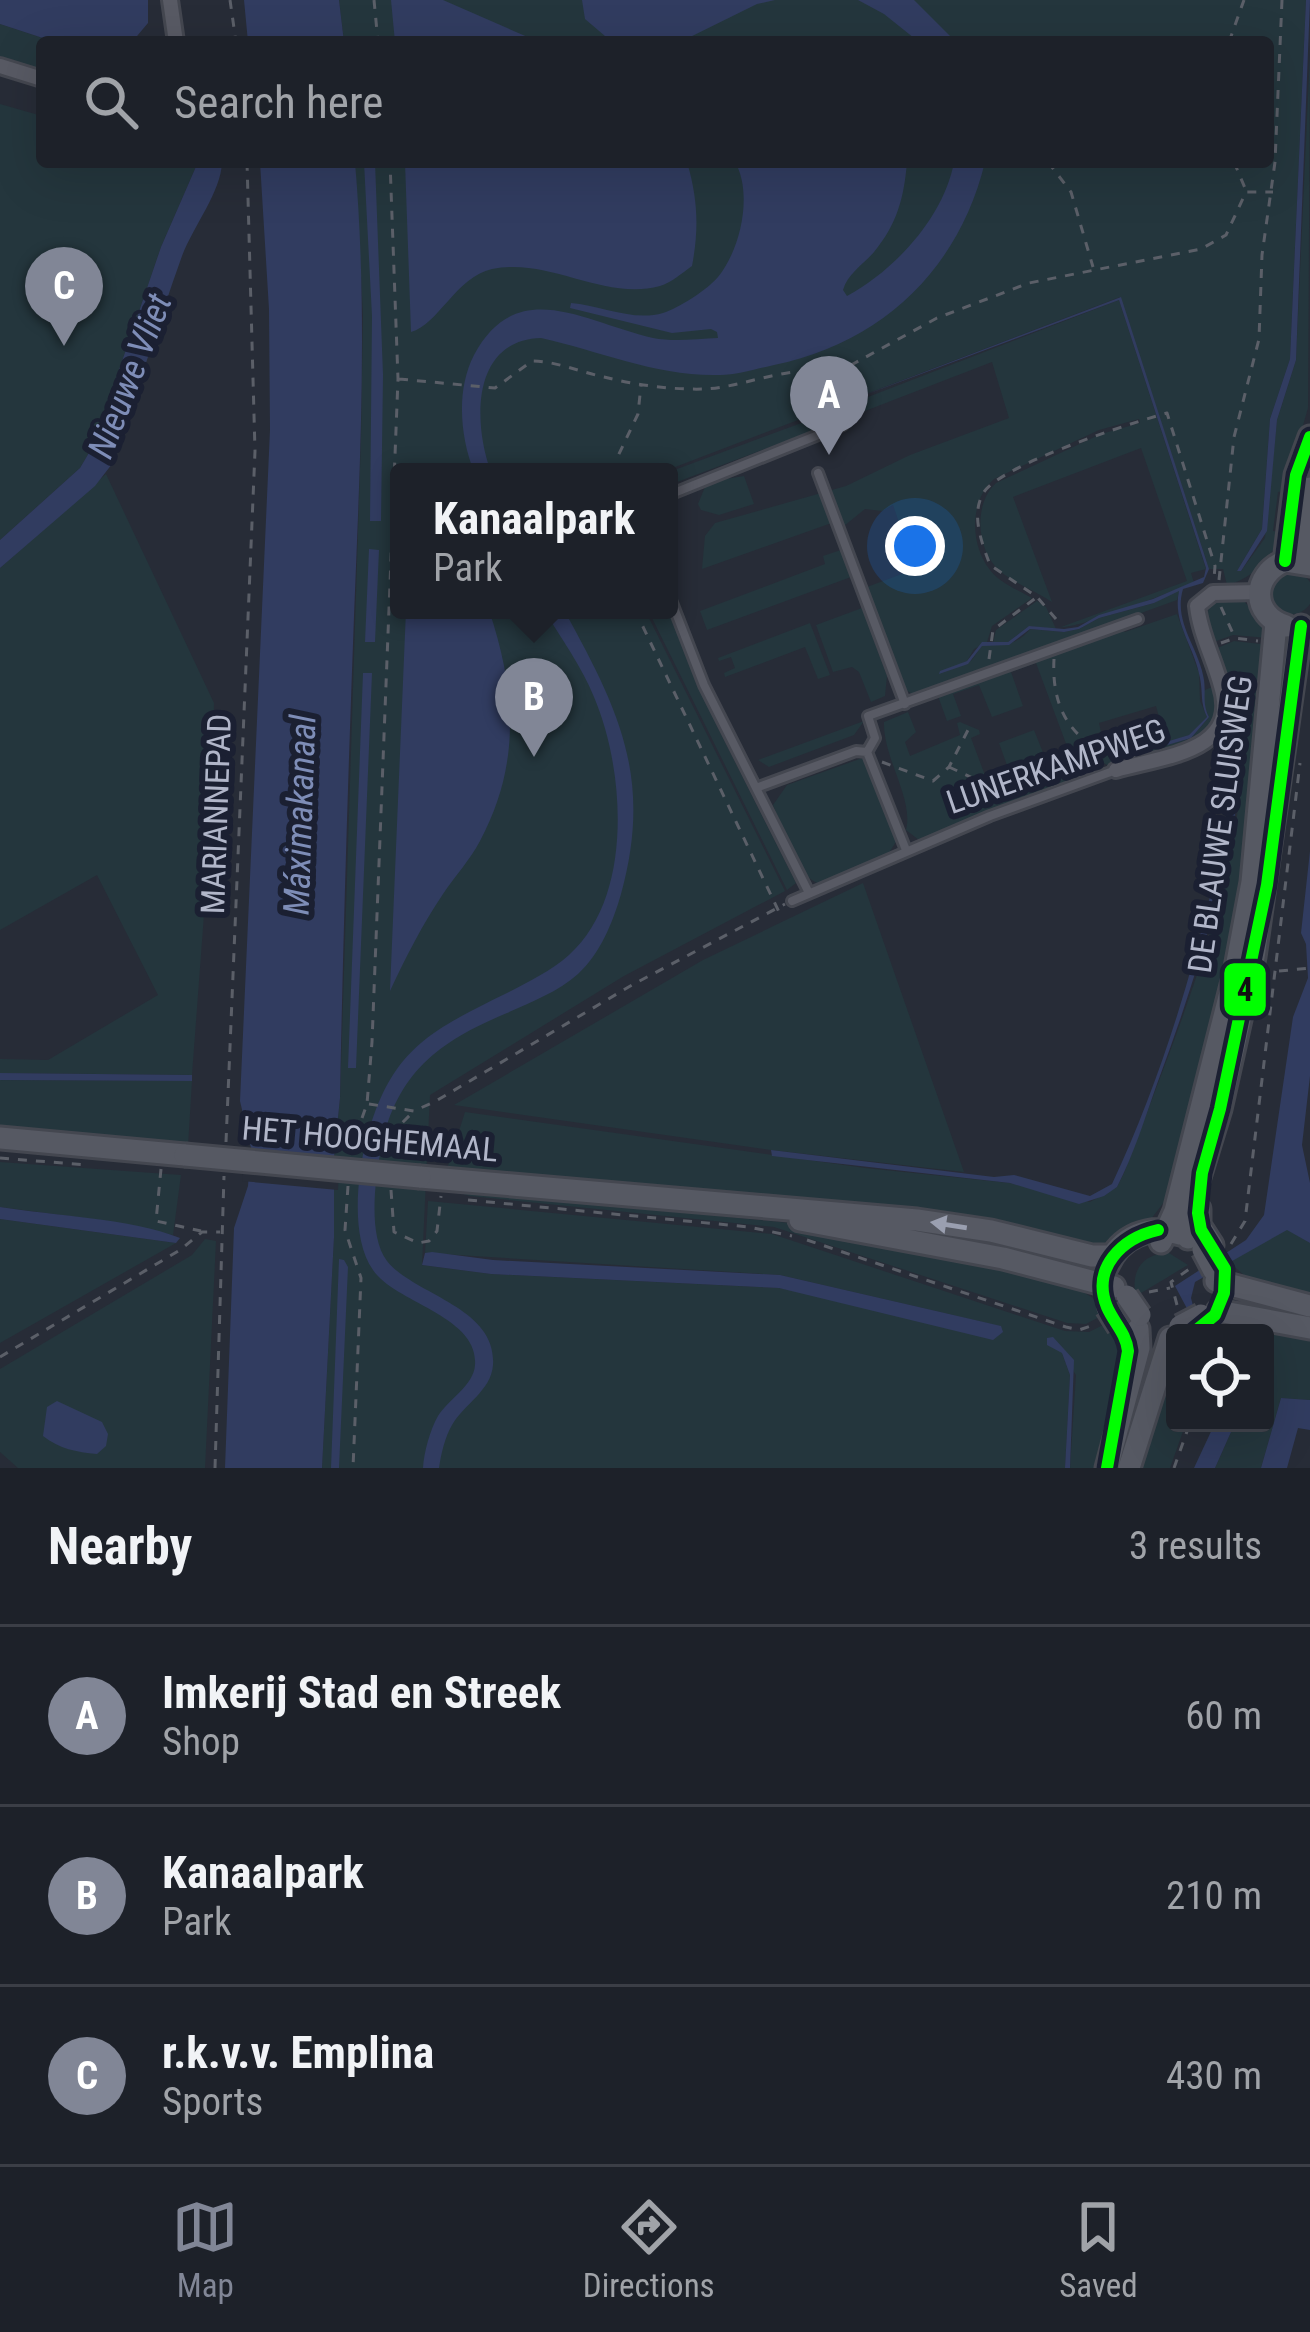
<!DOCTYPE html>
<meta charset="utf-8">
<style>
body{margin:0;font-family:"Roboto Condensed",sans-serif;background:#252931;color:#f1f3f6}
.controls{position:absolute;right:36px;bottom:36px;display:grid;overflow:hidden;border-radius:12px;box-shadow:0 12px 48px #0002}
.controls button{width:108px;height:108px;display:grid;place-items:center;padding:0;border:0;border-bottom:3px solid #3b3e46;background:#1d2129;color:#f1f3f6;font:60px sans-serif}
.you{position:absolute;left:915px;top:546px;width:42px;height:42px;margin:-30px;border:9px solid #fff;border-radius:50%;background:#1a73e8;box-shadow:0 0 0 18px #1a73e833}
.badge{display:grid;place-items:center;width:78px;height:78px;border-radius:50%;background:#818696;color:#fff;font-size:39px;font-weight:700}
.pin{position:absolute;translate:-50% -99px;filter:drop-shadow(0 3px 6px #0008)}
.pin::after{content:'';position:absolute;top:63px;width:42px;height:36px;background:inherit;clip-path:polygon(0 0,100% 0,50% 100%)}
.popup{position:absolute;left:390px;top:463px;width:288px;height:156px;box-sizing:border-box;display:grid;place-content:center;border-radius:12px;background:#1d2129;filter:drop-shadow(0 3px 9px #0005);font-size:39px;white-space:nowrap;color:#a0a3a8}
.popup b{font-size:45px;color:#f1f3f6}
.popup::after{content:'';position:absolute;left:50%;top:100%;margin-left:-24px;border:24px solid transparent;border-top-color:#1d2129}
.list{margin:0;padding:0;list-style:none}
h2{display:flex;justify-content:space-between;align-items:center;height:156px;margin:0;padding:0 48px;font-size:51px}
h2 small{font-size:39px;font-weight:400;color:#a0a3a8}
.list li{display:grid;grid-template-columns:78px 1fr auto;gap:36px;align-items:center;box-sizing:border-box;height:180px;padding:0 48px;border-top:3px solid #3b3e46}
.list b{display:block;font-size:45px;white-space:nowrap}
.list p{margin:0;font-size:39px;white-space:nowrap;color:#a0a3a8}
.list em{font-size:39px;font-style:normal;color:#a0a3a8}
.icon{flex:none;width:66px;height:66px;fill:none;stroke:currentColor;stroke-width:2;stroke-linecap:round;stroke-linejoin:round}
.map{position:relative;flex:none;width:1310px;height:1468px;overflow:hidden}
.search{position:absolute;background:#1d2129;box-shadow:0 12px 48px #0002;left:36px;right:36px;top:36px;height:132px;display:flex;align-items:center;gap:30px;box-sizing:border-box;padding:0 42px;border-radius:12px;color:#a0a3a8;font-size:45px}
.sheet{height:696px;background:#1d2129}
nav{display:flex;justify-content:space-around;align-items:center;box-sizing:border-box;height:168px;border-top:3px solid #3b3e46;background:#1d2129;font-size:33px;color:#a0a3a8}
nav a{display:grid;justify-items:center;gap:6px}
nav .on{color:#818696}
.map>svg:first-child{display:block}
</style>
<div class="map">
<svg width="1310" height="1468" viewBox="0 0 1310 1468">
<rect width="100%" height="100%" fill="#272c37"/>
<path fill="#24363d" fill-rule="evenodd" d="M339 0H1306L1290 359 1270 419 1262 529 1237 571H1241L1265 538 1277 420 1296 360 1310 54 1308 408 1284 491 1278 492 1273 531 1280 532C1274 558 1252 579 1227 585L1223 569H1209L1120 297 662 472H399V610H645L785 891 624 976 430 1095 422 1265 491 1274 779 1288 1000 1326 780 1275 425 1253 428 1201 772 1234 1065 1331 1089 1332 1107 1323 1120 1342 1123 1356 1098 1468H1070L1076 1375 1062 1353 1070 1375 1065 1468H322L334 1237V1157L340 1098 361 437 363 315 355 162H1268V42H344Z
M0 24 55 42H42V73L0 60Z
M0 104 42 116V162H198L161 247 93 446 80 468 0 540Z
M1119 300 1206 569 1191 573 1194 583 1180 589 1177 600 914 695 906 690 867 587 915 569 893 505 882 511 865 509 844 526 840 520 702 569 705 536 715 523 846 486 910 455 1009 418 992 362 865 411 855 402ZM1139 419 1140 423 1101 434 996 483C973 504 976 552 1001 572 1016 584 1036 591 1052 602L1013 497 1141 448 1187 581 1061 627C1075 629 1155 598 1175 590L1154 603 1099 618 1079 629 1064 632 1030 629C1017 646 1001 645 982 645L972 660 940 674 967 661 974 649 987 642 992 626 1032 598C1018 590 1000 583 990 570 970 545 969 501 994 479L1099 430Z
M842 408V420L669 485V472Z
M106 474 214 703 211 821 192 1075 0 1073V1059L48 1060 158 995 97 875 0 930V568Z
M744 476 754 504 719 515 701 510 698 504 707 482Z
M841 550 851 577 707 630 700 611 825 564 823 556Z
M1271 593a21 21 0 1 1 42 0a21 21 0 1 1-42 0Z
M1225 598 1243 600 1266 627 1268 638 1233 635 1211 643 1206 625 1209 606Z
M1037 601 1046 607 1056 629 1029 626 1008 642 993 643 996 630Z
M862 608 887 676 885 696 871 702 859 672 852 667 833 672 816 625Z
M648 610H669L717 726 796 883 787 890Z
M1177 614 1199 673 1200 701 1207 717 1189 735 1116 759 1191 738 1209 717 1202 701 1203 691 1214 686 1216 719 1201 738 1113 768 1098 760 1100 745 1104 744 1108 753 1164 736 1156 706 1099 723 1101 732 1080 739 1084 752 1071 757 1036 663 1011 672 1023 706 992 717 979 685 953 694 961 716 947 721 938 696 1119 628 1125 632Z
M810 623 830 675 818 679 805 647 725 677 724 673 735 668 731 657 719 661 718 658Z
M1234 641 1269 645C1260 733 1253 822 1238 909 1221 1008 1191 1105 1164 1202L1151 1219 1095 1248 447 1169 465 1112 865 1168 1010 1183 1090 1202 1117 1187 1124 1173C1168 1054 1247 872 1241 746L1240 750 1230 741C1239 709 1226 679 1215 649Z
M908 712 916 732 905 742 910 756 960 735 957 723 960 722 979 730 980 734 971 738 986 778 1008 768 999 743 1034 730 1048 765 1057 762 1060 769 1086 760 1081 779 919 840 906 830C914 799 883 758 884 722Z
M864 721 854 735 769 767 758 760Z
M865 757 897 840 889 853 820 884C794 876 783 829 773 805L787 785Z
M863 883 964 1172 771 1150 454 1105 703 960Z
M0 1080 192 1081 188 1146 0 1129Z
M0 1162 181 1175 173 1235 107 1221 0 1207Z
M442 1188 800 1224 1073 1286 1093 1298 1103 1315 1086 1324 1067 1323 774 1227 470 1196Z
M0 1219 176 1243 0 1343Z
M1287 1229 1310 1243V1293L1245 1276 1229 1262Z
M205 1239 216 1241 205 1468H18L0 1452V1369L192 1255Z
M1169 1253 1188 1265C1169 1276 1155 1285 1136 1296 1130 1271 1143 1253 1169 1253Z
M1225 1321 1310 1333V1400L1281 1398 1261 1468H1215L1235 1423H1265V1333H1212L1209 1329Z
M1175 1349V1423H1186L1170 1468H1138Z"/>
<path fill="#313c60" d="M0 0H148V23L132 42H55L0 24Z
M244 0H339L344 42H248Z
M391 0H443L539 42H395Z
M582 0H775L757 4 680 42H612L585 19Z
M858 0H914L956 42H919L884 14Z
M1306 0H1310L1296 360 1277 420 1267 531 1241 571H1237L1262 529 1270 419 1290 359Z
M198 162H222C221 192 194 225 182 256 157 325 137 395 112 464L95 486 0 568V540L80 468 93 446 161 247Z
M260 162H355C368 313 360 465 354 616 348 777 343 938 340 1098L334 1157V1237L322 1468H225L234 1228 248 1186 251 1148 240 1101 270 430 269 309Z
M364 162H375L383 375 381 521H370L372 316Z
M405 162H687C698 199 699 229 692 266 682 273 671 283 660 286 603 301 550 257 492 269 456 277 438 325 411 332Z
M735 162H907C904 198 897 224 874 252 863 265 848 273 843 290L847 296C895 270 944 217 954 162H985C959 269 882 343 774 365 756 369 737 375 720 375 658 377 600 351 541 338 471 340 473 423 491 472H474C460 436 456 390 474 355 517 274 586 323 653 338 673 342 697 339 718 338L717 332 711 329 672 333 570 308 571 303C600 305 633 322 663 313 679 308 707 290 718 277 741 249 753 193 735 162Z
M1121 297 1209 569 1203 583 1183 589C1173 623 1199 647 1204 680 1206 695 1202 703 1209 717L1191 738 1117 760 1116 757 1189 735 1207 717C1200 703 1203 693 1200 678 1195 647 1172 623 1179 591L1154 603 1099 618 1079 629 1064 632 1030 629 1009 645 982 646 968 664 939 674 940 671 967 661 982 642H1008L1029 626 1064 629 1078 627 1099 615 1153 599 1204 577 1206 568 1119 300 854 399Z
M369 549 379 550 375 642H365Z
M406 610H489C516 691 521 764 480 841 470 860 455 876 443 894 422 925 406 957 390 991Z
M544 610H564C619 710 653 778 621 894 613 922 600 954 578 974 558 992 531 1002 507 1013 437 1042 394 1075 380 1154 375 1182 368 1236 387 1261 414 1295 497 1307 493 1365 491 1391 464 1404 452 1425 445 1437 441 1454 439 1468H423C424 1452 430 1430 438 1416 448 1400 474 1385 475 1365 479 1316 395 1303 373 1270 351 1239 357 1180 365 1145 389 1052 425 1033 507 993 528 982 551 971 569 955 634 897 625 770 594 697 582 667 561 638 544 610Z
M363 673H372L356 1068H348Z
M1240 746 1245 747C1232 863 1198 974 1157 1084 1145 1118 1134 1154 1117 1187L1104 1196 1079 1204 1010 1183 772 1156 771 1150 994 1177 1014 1175 1090 1196 1112 1184C1175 1050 1217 891 1240 746Z
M1310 851V1076L1302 1145 1310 1183V1243L1287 1230 1195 1282 1191 1298 1200 1333 1175 1286 1246 1240 1264 1215 1293 1017 1308 978 1306 944 1301 933Z
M0 1073 192 1075V1081L0 1080Z
M0 1207C55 1216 130 1218 180 1238L176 1243 0 1219Z
M432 1252 493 1260 780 1275 1001 1326 1003 1332 993 1340 779 1288 491 1274 422 1265 425 1253Z
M339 1259 344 1260 348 1267 339 1468H331Z
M1053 1337 1074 1360 1070 1468H1065L1070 1375 1062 1353 1047 1345V1338Z
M1281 1398 1310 1400V1430L1298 1428 1287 1468H1261Z
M57 1401 102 1422 108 1434 106 1446 97 1454C76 1452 60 1449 43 1436L47 1407Z
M1215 1423H1235L1215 1468H1194Z"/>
<path fill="#272c37" d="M245 1150 340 1159 338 1190 242 1181Z"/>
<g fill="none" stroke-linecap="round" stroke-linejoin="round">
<g stroke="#444750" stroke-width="14">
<path id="lane" d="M818 473 905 704
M669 495 843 425 850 413
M669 595 704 685 756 788 856 751 867 752 906 850
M867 752 875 738 868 716 1138 619
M756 788 809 893
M792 901 990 816 1116 770"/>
</g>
<g stroke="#444750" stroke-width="20">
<path id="street" d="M170 0 176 42
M0 66 42 79
M1116 770C1164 756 1241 752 1221 686 1214 659 1200 634 1197 606L1213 593 1259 592"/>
</g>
<g stroke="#444750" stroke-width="27">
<path id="secondary" d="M1285 561 1296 475 1310 437
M1306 563 1310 488
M1286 626C1251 615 1251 575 1285 561L1310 565
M0 1138 185 1155
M420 1177 917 1220 991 1231 1092 1256H1111
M1199 1209V1225L1212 1245
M800 1220 1003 1258 1114 1287
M1188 1238 1196 1187 1220 1109 1254 957 1301 626
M1161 1242 1175 1211 1235 973 1252 882 1276 623
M1107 1266C1120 1236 1149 1224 1180 1234
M1216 1281 1310 1306
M1218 1311 1310 1328
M1107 1468 1139 1348 1138 1329
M1129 1468 1170 1338"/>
</g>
<path stroke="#5b5f68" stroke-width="3" stroke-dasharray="9 9" stroke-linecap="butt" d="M230 0 236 42
M374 0 378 42
M1229 42 1244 0
M1048 162 1071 192 1093 267
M1234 162 1245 188
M399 379 495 388 532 361C556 361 580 372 604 377 636 385 672 390 705 389 746 387 793 362 833 375L937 318 1029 283 1201 249 1226 235 1246 192H1273
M618 472V456L638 414 641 385
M1219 580 1234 437 1259 339 1262 255 1275 162 1282 0
M1221 607 1235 638
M635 610 780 914
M1056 619 1037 597 990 565C982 543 970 514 984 492 1003 464 1131 423 1167 413L1215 566 1214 579
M1221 643 1235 638 1258 641
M989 659 993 630 1037 597
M1054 659C1052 693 1061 726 1092 745
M882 762 933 781 949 767 968 730
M949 767 986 784 996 785 1090 754
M1279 971 1310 968
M369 1104 414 1111 436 1101 632 985 785 904
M226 1142 255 451 247 162
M350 1152 367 1104 372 1042 398 379 390 162
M394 1157 402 1123 413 1112
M0 1158 87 1165
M161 1169 156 1221 201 1231
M348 1186 345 1230 361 1278 353 1468
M391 1190 394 1232 418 1243 429 1241 437 1231 441 1196
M468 1200 749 1227 792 1236
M807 1240 1066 1327 1079 1330 1094 1325
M1231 1244 1245 1221 1300 763
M1149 1292 1170 1288
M1177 1305 1171 1282 1192 1267
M0 1357 180 1250 202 1232H220
M215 1468 224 1176
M1174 1468 1190 1423"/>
<use href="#lane" stroke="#585a64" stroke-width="8"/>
<use href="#street" stroke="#585a64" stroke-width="14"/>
<use href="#secondary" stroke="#565963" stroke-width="21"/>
<g stroke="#444750" stroke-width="27" stroke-linecap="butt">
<path id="secondary-bridge" d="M185 1155 420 1177
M1203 1250 1214 1271
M1127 1296 1140 1315
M1107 1308 1119 1327
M1180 1326 1201 1315"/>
</g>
<use href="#secondary-bridge" stroke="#565963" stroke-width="21"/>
<g stroke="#1b2032" stroke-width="21">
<path id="bus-1" d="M1285 561 1296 475 1310 437
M1193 1333 1215 1315 1224 1293 1225 1269 1201 1230 1198 1213 1202 1173 1220 1109 1267 885 1301 626
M1107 1468 1128 1351C1126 1333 1114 1323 1107 1307 1091 1268 1122 1238 1158 1230"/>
</g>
<use href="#bus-1" stroke="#0f0" stroke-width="12"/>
</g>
<defs><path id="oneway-solid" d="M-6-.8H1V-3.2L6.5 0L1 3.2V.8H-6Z" transform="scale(3)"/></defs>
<use fill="#9a9fb0" href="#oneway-solid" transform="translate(949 1225) rotate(-171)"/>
<g text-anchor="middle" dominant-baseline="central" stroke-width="12" stroke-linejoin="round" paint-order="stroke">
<g font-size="33" fill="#b1b6c9" stroke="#1b2032">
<text transform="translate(1056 766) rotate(-19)">LUNERKAMPWEG</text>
<text transform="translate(216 814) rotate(-88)">MARIANNEPAD</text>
<text transform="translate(1220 824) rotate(-82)">DE BLAUWE SLUISWEG</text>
<text transform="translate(370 1139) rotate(5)">HET HOOGHEMAAL</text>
</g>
<g font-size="36" font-style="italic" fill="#7e8db7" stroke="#1b2032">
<text transform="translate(130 376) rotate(-69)">Nieuwe Vliet</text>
<text transform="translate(300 815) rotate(-88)">Máximakanaal</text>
</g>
</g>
<rect stroke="#1b2032" stroke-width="4.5" x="1222" y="961" width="46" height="57" rx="12" fill="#0f0"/>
<g font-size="33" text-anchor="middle" font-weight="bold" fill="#111">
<text x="1245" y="1001">4</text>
</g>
</svg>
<div class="controls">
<button><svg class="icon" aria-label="locate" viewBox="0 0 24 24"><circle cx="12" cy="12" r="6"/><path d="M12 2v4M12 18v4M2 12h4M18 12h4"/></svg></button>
</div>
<div class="you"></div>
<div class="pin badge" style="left:829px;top:455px">A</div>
<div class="pin badge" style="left:534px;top:757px">B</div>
<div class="popup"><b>Kanaalpark</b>Park</div>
<div class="pin badge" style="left:64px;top:346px">C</div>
<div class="search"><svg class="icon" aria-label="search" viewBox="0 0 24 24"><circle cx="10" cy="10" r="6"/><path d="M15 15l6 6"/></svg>Search here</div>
</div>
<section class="sheet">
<h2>Nearby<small>3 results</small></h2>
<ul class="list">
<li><span class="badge">A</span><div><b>Imkerij Stad en Streek</b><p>Shop</p></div><em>60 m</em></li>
<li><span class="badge">B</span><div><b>Kanaalpark</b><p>Park</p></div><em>210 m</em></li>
<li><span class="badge">C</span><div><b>r.k.v.v. Emplina</b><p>Sports</p></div><em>430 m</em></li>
</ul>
</section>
<nav>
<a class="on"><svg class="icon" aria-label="map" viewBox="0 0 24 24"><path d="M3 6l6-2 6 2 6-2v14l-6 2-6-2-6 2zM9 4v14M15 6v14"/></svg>Map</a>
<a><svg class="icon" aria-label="directions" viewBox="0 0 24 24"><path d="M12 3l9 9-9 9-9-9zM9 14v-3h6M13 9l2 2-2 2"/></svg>Directions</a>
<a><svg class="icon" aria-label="saved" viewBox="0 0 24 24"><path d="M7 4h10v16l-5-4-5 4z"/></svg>Saved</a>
</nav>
